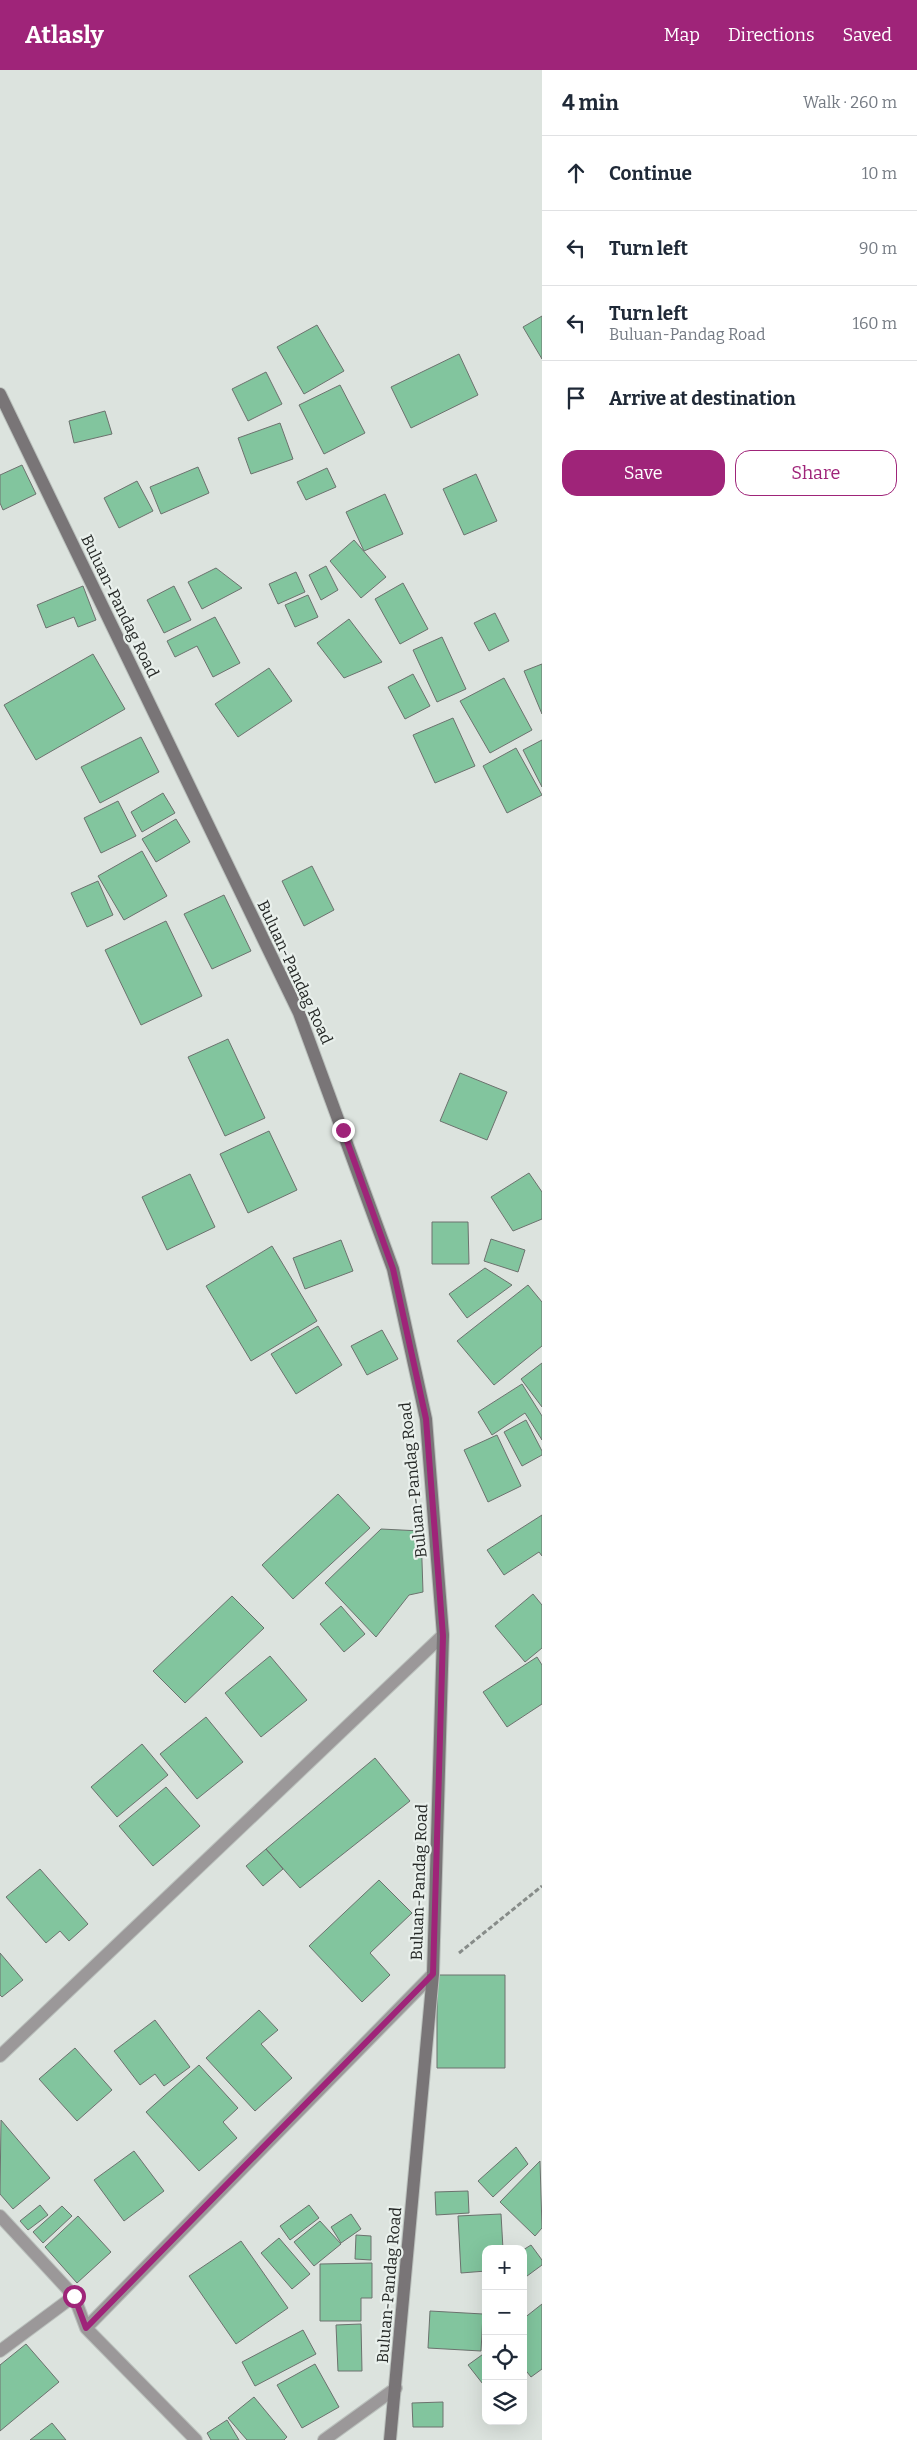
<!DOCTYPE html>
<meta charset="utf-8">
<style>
body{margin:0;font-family:Bitter,serif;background:#f6f6f7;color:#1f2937}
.controls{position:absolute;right:15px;bottom:15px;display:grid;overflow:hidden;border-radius:10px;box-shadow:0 5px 20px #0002}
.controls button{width:45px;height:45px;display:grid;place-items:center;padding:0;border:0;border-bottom:1px solid #e0e1e3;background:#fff;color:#1f2937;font:25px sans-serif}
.stop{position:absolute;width:15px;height:15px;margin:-11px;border:4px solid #9f2479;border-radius:50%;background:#fff}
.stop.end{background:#9f2479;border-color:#fff;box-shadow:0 1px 5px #0008}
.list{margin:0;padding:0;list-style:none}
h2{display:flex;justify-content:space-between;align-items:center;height:65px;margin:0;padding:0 20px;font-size:21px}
h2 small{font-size:16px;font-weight:400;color:#747a83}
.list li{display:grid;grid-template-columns:32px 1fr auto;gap:15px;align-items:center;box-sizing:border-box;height:75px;padding:0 20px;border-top:1px solid #e0e1e3}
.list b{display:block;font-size:19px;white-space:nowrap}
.list p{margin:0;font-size:16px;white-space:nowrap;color:#747a83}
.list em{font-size:16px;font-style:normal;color:#747a83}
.actions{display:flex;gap:10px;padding:15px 20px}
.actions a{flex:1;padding:11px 0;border:1px solid #9f2479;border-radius:15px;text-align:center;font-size:18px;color:#9f2479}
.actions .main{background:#9f2479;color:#fff}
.icon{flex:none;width:28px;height:28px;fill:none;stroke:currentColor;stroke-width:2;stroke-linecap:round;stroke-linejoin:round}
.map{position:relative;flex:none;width:542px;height:2370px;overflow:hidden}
header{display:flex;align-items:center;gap:30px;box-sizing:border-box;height:70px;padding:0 25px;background:#9f2479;color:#fff}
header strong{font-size:24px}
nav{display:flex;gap:28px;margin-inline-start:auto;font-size:18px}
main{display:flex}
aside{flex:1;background:#fff}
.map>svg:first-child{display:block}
</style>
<header>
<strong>Atlasly</strong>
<nav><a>Map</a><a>Directions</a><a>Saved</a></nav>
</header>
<main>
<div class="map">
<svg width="542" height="2370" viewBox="0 0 542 2370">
<rect width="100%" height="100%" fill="#dce3de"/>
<path fill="#82c59e" stroke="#6c726e" d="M542 246V289L523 257Z
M317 255 344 301 304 324 277 277Z
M459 284 478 325 411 358 391 317Z
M266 302 282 334 248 351 232 319Z
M340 315 365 363 324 384 299 335Z
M105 341 112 364 74 373 69 351Z
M280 353 293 389 251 404 238 368Z
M22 395 36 424 3 440 0 433V405Z
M198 397 209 423 161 444 150 417Z
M327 398 336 417 306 430 297 412Z
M476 404 497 451 464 465 443 419Z
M137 411 153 441 119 458 104 428Z
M385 424 403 464 364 481 346 442Z
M354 470 386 507 361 528 330 491Z
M326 496 338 520 321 530 309 505Z
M216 498 242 518 202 539 188 512Z
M296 502 305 522 278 534 269 514Z
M403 513 428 559 400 574 375 529Z
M83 516 96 550 78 557 74 547 46 558 37 535Z
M174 516 191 550 164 563 147 530Z
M308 525 318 547 295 557 285 535Z
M495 543 509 571 489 581 474 553Z
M215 547 240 593 213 607 197 576 175 587 167 571Z
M349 549 382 592 344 608 317 573Z
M442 567 466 619 437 632 413 580Z
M93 584 125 639 36 690 4 635Z
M542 594V644L524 601Z
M269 598 292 631 238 667 215 634Z
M413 604 430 636 405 649 388 617Z
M504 608 532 660 490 683 460 631Z
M453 648 475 696 435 713 413 665Z
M141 667 159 702 100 733 81 697Z
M542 670V717L523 680Z
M516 678 542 725 507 743 483 696Z
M163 723 175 743 142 762 131 742Z
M118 731 136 766 101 783 84 748Z
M176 749 190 772 156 792 142 769Z
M142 781 167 826 124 850 98 806Z
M312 796 334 840 304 856 282 811Z
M98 811 113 845 87 857 71 823Z
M224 825 251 881 212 899 184 844Z
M166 851 202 926 141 955 105 880Z
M228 969 265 1048 225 1066 188 987Z
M460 1003 507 1022 487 1070 440 1051Z
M269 1061 297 1120 248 1143 220 1084Z
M529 1103 542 1122V1149L513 1161 491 1127Z
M190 1104 215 1157 167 1180 142 1127Z
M432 1152H468L469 1194H432Z
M491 1169 525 1180 518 1202 484 1191Z
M341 1170 353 1201 305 1219 293 1188Z
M272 1176 317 1251 251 1291 206 1216Z
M485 1198 512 1215 467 1248 449 1224Z
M528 1215 542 1232V1276L494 1315 457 1271Z
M318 1256 342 1295 296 1324 271 1284Z
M382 1260 398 1289 367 1305 351 1276Z
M542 1293V1337L521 1309Z
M522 1314 542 1346V1370L525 1343 492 1365 478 1342Z
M526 1350 542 1381V1385L522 1396 504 1362Z
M497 1365 521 1416 488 1432 464 1380Z
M338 1424 370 1458 293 1529 262 1495Z
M542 1445V1486L539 1482 504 1505 487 1480Z
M381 1459 421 1461 423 1522 409 1525 376 1567 325 1513Z
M533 1524 542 1535V1578L525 1592 495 1556Z
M232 1526 264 1558 185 1633 153 1601Z
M341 1536 365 1564 344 1582 320 1554Z
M270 1586 307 1630 261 1667 225 1623Z
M537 1587 542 1595V1634L507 1657 483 1622Z
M206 1647 243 1692 197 1729 160 1684Z
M142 1674 168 1705 117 1747 91 1717Z
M375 1688 410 1731 300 1818 266 1779Z
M166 1717 200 1756 153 1796 119 1756Z
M266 1779 283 1799 263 1816 246 1796Z
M40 1799 88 1854 69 1871 60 1861 46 1873 6 1827Z
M379 1810 412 1843 370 1883 390 1905 362 1932 309 1876Z
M0 1883 23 1910 2 1927 0 1925Z
M437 1905H505V1998H437Z
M259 1940 278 1960 261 1974 292 2008 255 2041 206 1988Z
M155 1950 190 1997 164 2016 155 2004 140 2015 114 1981Z
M75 1978 112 2020 77 2051 39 2009Z
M199 1995 238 2038 223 2052 237 2068 199 2101 146 2042Z
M1 2050 50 2108 13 2139 0 2124Z
M516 2077 528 2094 493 2127 478 2111Z
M134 2081 164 2121 124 2151 94 2110Z
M540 2091 542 2158 535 2166 500 2132Z
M468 2121 469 2143 436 2145 435 2122Z
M40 2135 48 2145 28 2160 20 2151Z
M309 2135 319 2148 290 2170 280 2156Z
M62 2136 72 2146 43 2173 33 2162Z
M351 2144 361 2159 341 2173 331 2157Z
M501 2144 503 2179H486V2201L461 2203 458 2146Z
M78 2146 111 2182 77 2213 45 2177Z
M320 2151 341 2174 314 2196 294 2172Z
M356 2165 371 2166V2190L355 2189Z
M279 2168 310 2204 292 2219 261 2183Z
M241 2171 288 2238 236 2274 189 2206Z
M531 2175 542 2190V2195L523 2209V2180Z
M372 2193V2228H361V2251H320V2194Z
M542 2234V2299L531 2307 523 2297V2249Z
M430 2241 483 2244 481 2281 428 2278Z
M361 2254 362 2301H338L336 2255Z
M303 2260 316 2284 255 2316 242 2292Z
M26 2274 59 2312 0 2361V2295Z
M486 2282V2318L468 2295Z
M315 2294 339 2337 302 2358 277 2315Z
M254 2327 287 2367 284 2370H247L228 2348Z
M443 2332V2357H413L412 2333Z
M227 2350 239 2370H211L207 2363Z
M52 2353 66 2370H30Z"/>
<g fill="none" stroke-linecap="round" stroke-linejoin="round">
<g stroke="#bbc1bd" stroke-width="14">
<path id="street" d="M0 1986 443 1565
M0 2146 74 2226 86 2258 196 2370
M86 2258 433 1904
M0 2281 74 2226
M324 2370 396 2318"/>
</g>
<g stroke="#bbc1bd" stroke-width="14">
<path id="secondary" d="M0 324 299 943 393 1199 426 1349 443 1565 433 1904 390 2370"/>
</g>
<path stroke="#878c89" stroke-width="3" stroke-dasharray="5 2.5" stroke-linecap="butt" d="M459 1883 542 1816"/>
<use href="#street" stroke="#9b9899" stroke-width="12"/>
<use href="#secondary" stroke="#797577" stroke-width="12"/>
</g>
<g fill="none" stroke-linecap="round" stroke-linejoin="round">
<path stroke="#9f2479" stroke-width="6" d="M74 2226 86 2258 433 1904 443 1566 426 1349 393 1199 343 1060"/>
</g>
<g text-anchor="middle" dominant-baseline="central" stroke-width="4.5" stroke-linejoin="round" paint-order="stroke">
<g font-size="16" fill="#252826" stroke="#e9f0ec">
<text transform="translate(120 536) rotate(64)">Buluan-Pandag Road</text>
<text transform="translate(295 902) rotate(65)">Buluan-Pandag Road</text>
<text transform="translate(413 1410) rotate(-96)">Buluan-Pandag Road</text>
<text transform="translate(419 1812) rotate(-88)">Buluan-Pandag Road</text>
<text transform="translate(389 2215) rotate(-85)">Buluan-Pandag Road</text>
</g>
</g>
</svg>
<div class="controls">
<button>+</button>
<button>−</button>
<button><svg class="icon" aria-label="locate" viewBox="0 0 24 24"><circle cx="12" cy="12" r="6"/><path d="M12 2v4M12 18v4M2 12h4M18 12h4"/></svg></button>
<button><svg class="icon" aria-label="layers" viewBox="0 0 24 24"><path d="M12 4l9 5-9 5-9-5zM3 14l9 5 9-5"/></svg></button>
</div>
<div class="stop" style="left:74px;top:2226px"></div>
<div class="stop end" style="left:343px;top:1060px"></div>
</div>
<aside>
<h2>4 min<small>Walk · 260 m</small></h2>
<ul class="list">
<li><svg class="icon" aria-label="ahead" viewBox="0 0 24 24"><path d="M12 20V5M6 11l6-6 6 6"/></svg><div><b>Continue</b></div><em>10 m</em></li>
<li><svg class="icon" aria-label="left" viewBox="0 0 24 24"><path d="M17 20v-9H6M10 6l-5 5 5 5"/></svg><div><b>Turn left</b></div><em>90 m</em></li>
<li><svg class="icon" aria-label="left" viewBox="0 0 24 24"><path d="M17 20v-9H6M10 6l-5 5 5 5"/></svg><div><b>Turn left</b><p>Buluan-Pandag Road</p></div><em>160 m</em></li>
<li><svg class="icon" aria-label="arrive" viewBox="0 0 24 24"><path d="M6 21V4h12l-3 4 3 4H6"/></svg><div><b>Arrive at destination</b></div></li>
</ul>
<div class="actions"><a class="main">Save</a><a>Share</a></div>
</aside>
</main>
